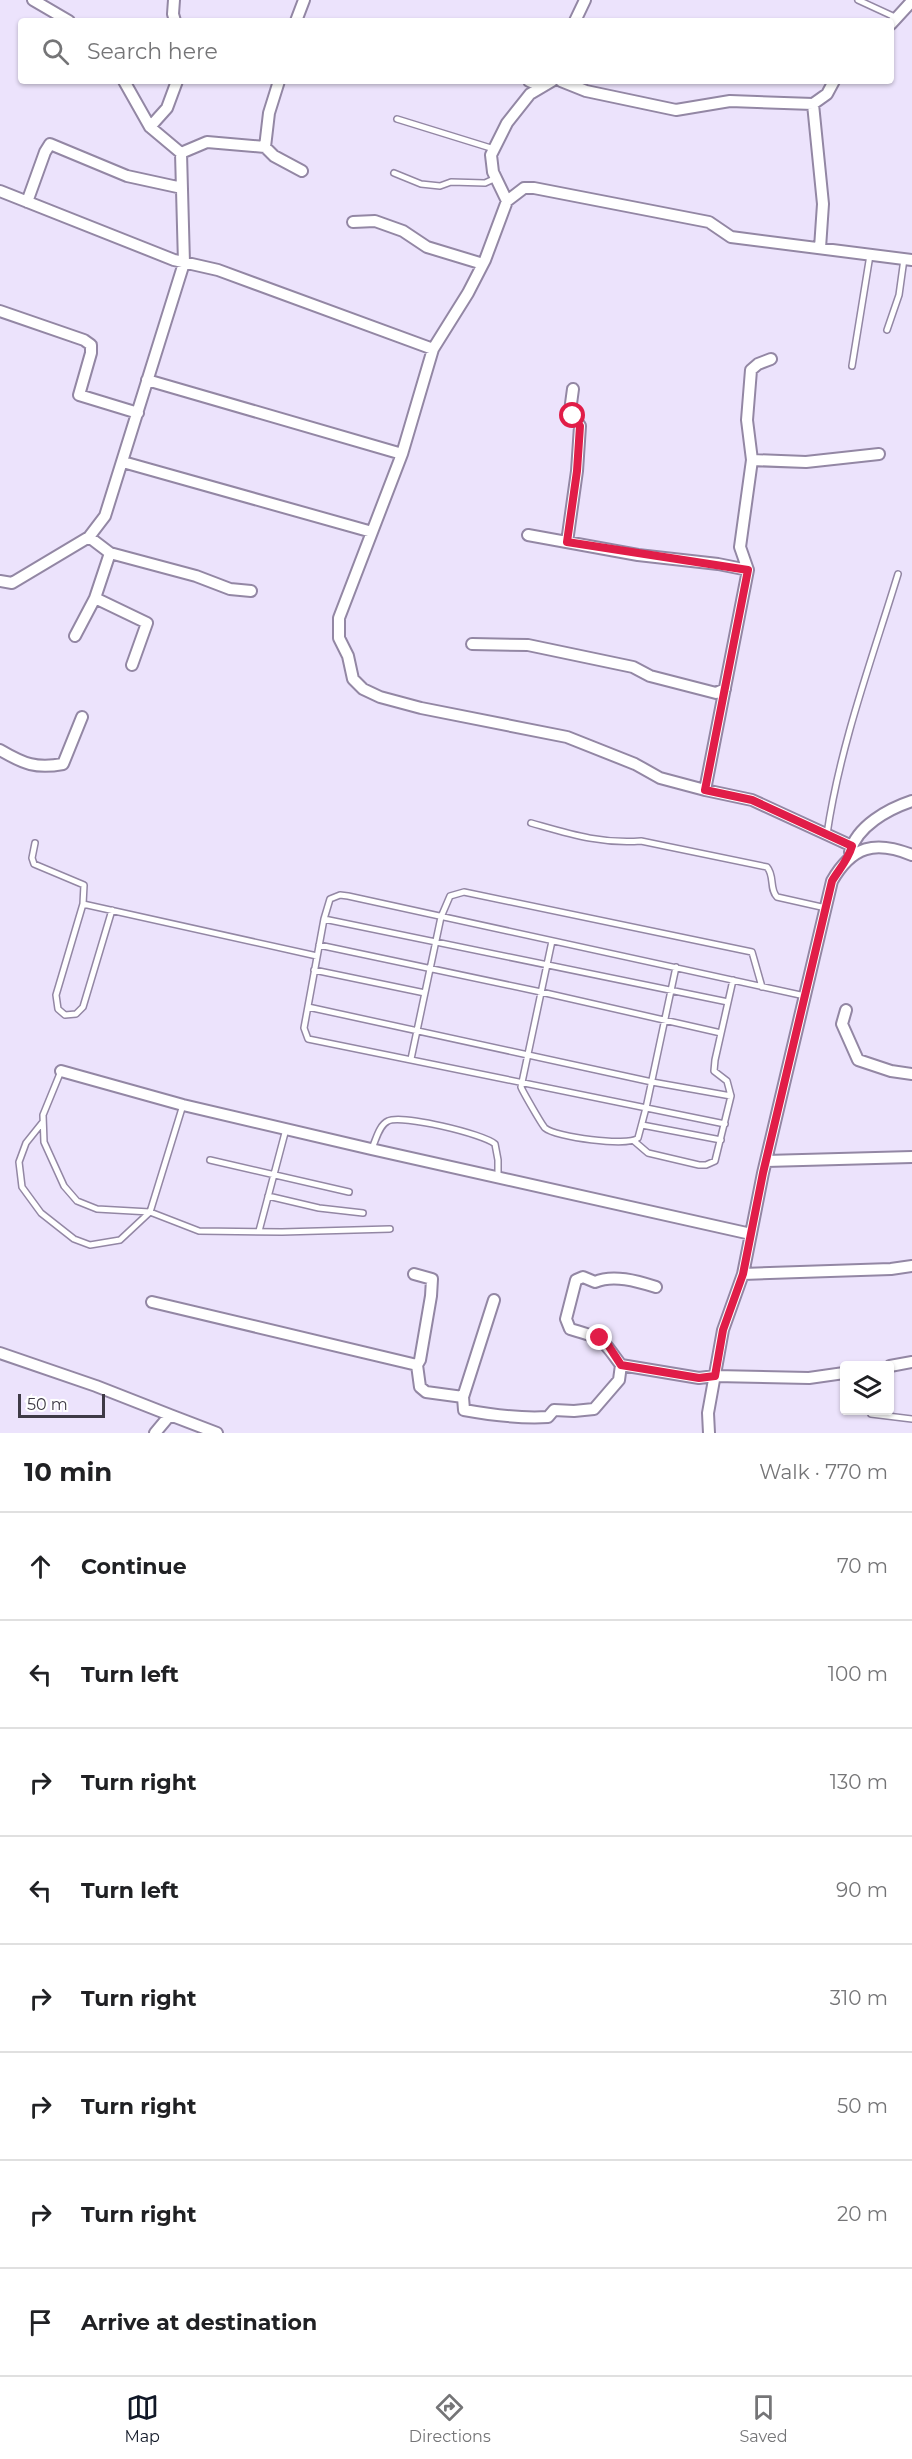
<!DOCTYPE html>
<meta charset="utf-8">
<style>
body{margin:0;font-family:Montserrat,sans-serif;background:#f2f2f2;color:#202124}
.controls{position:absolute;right:18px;bottom:18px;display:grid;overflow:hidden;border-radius:6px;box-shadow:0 2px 4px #0004}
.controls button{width:54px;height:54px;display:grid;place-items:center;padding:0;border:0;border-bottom:2px solid #e0e0e0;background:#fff;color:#202124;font:30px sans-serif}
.scale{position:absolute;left:18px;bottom:15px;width:87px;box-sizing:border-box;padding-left:6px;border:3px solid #3e3a46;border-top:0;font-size:16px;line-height:21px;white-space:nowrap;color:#3e3a46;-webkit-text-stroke:4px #fff;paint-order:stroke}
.stop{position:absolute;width:18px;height:18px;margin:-14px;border:4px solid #e11d48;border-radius:50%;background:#fff}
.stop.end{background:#e11d48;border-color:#fff;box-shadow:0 2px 6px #0008}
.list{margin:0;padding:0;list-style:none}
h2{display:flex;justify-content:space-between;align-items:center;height:78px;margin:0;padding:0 24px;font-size:26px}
h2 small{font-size:20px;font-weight:400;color:#757577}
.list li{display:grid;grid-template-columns:39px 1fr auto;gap:18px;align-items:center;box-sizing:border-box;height:108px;padding:0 24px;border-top:2px solid #e0e0e0}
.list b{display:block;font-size:22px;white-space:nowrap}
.list em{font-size:20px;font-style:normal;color:#757577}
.icon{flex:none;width:33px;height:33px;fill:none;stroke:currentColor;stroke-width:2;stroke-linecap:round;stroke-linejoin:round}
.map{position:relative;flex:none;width:912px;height:1433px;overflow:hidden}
.search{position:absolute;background:#fff;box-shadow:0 2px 4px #0004;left:18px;right:18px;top:18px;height:66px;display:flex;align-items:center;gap:15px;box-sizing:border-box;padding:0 21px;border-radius:6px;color:#757577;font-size:22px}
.sheet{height:942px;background:#fff}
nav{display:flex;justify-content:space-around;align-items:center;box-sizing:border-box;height:84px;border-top:2px solid #e0e0e0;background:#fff;font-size:16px;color:#757577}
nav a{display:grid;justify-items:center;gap:3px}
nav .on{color:#111827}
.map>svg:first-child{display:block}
</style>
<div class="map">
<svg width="912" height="1433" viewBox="0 0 912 1433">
<rect width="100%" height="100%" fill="#ece3fc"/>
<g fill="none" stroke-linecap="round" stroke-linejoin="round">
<g stroke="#9387a4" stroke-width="8">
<path id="service" d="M858 0 897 18
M397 119 494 149
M394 173 421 184 440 186 451 182 485 183 496 178
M887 330 899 295 904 259
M852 366 870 255
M531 823C570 834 600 844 641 841L767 867C775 876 769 889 777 897L826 908
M827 834C840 745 872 659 898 574
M35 843 32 858 34 864 84 885 83 904 56 995 58 1009 65 1015 76 1014 83 1007 112 910
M83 904 317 956
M324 919 728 1002
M552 941 521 1087C523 1092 542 1125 545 1128 555 1137 628 1147 638 1138L646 1108 676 967
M319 945 541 992 721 1033
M314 970 425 993
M308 1007 652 1082 731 1096
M411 1059 441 917 450 896 464 892 752 952 762 987
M61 1071 43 1115 44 1142 64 1186 77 1201 97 1209 150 1212 199 1231 282 1232 390 1229
M42 1123 26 1143 19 1162 22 1187 41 1213 74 1239 90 1245 120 1240 150 1212 183 1105
M725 1124 308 1039 304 1028 324 919 330 899 340 895 348 896 805 996
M642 1125 721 1140
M634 1141 648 1153 699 1165H706L715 1161 731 1096 727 1081 714 1071 715 1060 733 980
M372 1148C376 1140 379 1125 388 1121 401 1114 484 1134 495 1144L498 1160V1177
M210 1160 349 1192
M268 1196 319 1208 363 1213
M259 1231 286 1129
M871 1414 912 1419"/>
</g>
<g stroke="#9387a4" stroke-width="14">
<path id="minor" d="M33 0 69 21
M174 0 173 14 175 21
M296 21 304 0
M575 21 585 0
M891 24 912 1
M529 81 542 87
M561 81 586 91 676 110 730 101 813 104 827 94 834 81
M813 104 823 204 820 248
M150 127 167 108 177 81
M265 147 269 113 279 81
M181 153 207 142 265 147 274 156 302 171
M0 191 174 260 218 270 433 349 402 454 339 618V638L348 656 353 679 363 689 380 697 421 708 567 737 635 764 660 778 705 790
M507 201 524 188H534L709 222 731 237 912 260
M27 202 45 152 50 144 127 176 182 188
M353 222 375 221 403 231 427 247 483 264
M0 311 84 340 91 345V353L79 395 138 413
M433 349 468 293 485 260 507 201 493 172 491 155 507 123 530 94 552 81
M147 380 402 454
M752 460 747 420 751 370 758 364 771 359
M123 462 372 532
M528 535 638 555 718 564 748 570
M89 537 110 553 196 576 230 589 251 591
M567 542 577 471 580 426 570 411 573 389
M110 553 95 598 147 623 132 665
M0 581 12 583 89 537 105 516 184 263 181 153 150 127 124 81
M75 636 95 598
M472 644 528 645 633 667 650 676 716 693 725 689
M0 750C24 764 36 769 63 764L82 717
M852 846 752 800 705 790 748 570 740 547 752 460 806 462 879 454
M850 852C857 826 888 809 912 801
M846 1010 842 1024 858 1060 891 1071 912 1074
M61 1071 183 1105 371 1149 751 1234
M766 1161 912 1157
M414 1274 432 1279 431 1296 420 1360 417 1365
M743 1274 891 1269 912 1266
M152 1302 417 1365 420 1387 426 1392 463 1397 464 1410C492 1415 520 1419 548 1417L554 1410 574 1411 594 1409 619 1380 621 1365 699 1378 715 1376 809 1378 844 1373
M0 1353 96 1386 170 1415
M621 1365C600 1337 605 1339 570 1329L566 1319 576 1280 583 1277 595 1282C613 1274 637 1281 656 1287
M890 1366 912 1362
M463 1397 494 1300
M155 1433 170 1415 217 1433
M709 1433 708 1413 723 1330 743 1274 763 1173 832 881C852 846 875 840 912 855"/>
</g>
<use href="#service" stroke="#fff" stroke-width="5"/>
<use href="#minor" stroke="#fff" stroke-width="10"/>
</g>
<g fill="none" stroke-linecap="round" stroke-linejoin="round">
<path stroke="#e11d48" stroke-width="8" d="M573 416 580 426 577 471 567 542 748 570 705 790 752 800 852 846C848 860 840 868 832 881L763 1173 743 1274 723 1330 715 1376 699 1378 621 1365 608 1345 600 1338"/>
</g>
</svg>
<div class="controls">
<button><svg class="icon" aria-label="layers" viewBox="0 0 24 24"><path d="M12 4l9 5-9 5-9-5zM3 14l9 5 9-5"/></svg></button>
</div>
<div class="scale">50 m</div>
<div class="stop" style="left:573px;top:416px"></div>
<div class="stop end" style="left:600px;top:1338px"></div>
<div class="search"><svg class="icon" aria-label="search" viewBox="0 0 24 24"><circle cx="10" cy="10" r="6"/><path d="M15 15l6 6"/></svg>Search here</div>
</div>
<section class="sheet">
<h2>10 min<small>Walk · 770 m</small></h2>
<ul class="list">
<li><svg class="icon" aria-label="ahead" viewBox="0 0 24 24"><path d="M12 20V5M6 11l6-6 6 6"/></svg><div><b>Continue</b></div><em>70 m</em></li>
<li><svg class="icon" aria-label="left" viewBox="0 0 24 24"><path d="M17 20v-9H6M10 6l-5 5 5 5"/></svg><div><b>Turn left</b></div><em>100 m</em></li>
<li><svg class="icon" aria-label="right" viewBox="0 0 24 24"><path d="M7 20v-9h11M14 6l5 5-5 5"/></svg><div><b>Turn right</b></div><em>130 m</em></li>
<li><svg class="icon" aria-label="left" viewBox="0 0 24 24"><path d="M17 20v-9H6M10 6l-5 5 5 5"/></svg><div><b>Turn left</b></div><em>90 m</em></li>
<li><svg class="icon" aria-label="right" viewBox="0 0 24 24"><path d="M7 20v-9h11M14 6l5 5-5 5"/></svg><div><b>Turn right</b></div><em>310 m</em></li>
<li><svg class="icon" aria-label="right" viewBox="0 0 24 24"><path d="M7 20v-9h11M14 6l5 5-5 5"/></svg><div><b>Turn right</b></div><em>50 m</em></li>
<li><svg class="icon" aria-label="right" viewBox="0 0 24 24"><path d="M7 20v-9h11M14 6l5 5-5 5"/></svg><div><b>Turn right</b></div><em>20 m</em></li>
<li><svg class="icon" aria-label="arrive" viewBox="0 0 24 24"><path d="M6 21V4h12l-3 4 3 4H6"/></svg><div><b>Arrive at destination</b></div></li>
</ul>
</section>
<nav>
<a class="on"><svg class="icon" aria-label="map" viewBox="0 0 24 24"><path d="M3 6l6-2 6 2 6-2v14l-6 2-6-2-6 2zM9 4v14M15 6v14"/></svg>Map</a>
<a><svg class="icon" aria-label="directions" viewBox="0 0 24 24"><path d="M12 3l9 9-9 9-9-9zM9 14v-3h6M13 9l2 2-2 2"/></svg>Directions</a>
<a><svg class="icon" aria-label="saved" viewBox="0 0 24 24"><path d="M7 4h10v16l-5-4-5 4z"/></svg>Saved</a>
</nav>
